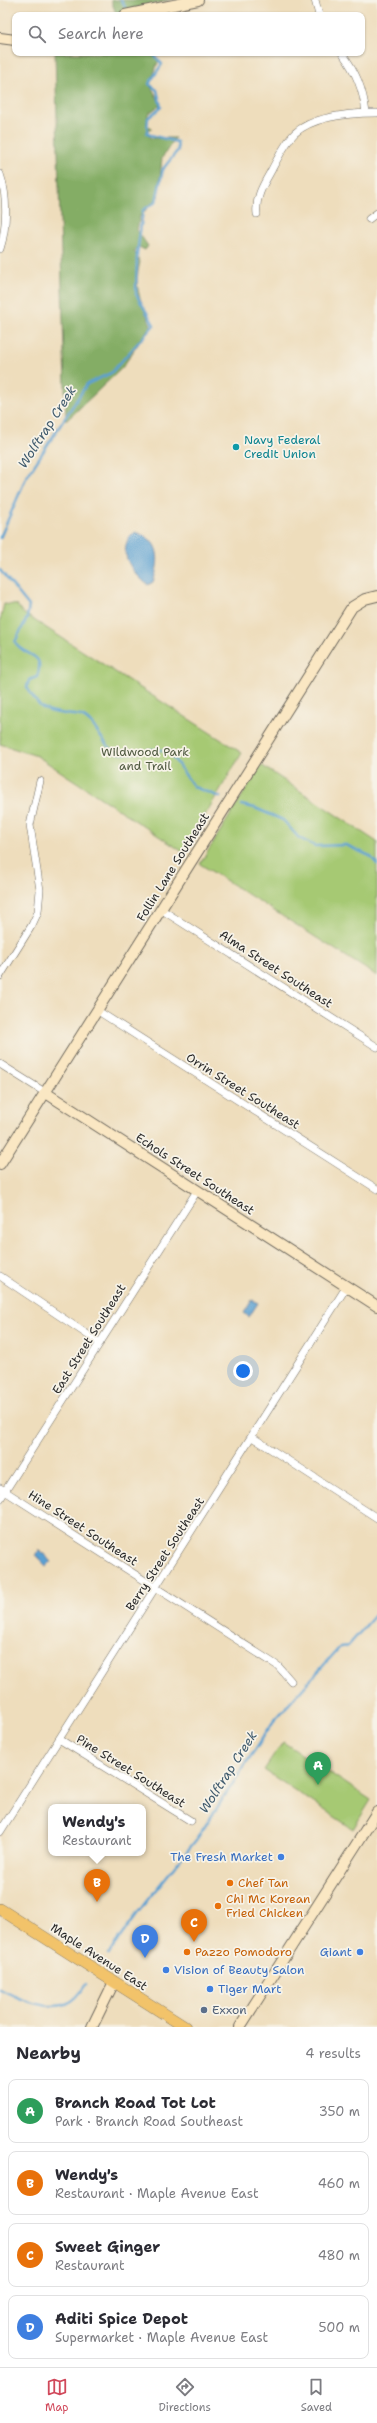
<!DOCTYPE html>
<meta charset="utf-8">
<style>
body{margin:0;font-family:"Shantell Sans",sans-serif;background:#f2f2f3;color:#2b2b33}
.you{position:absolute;left:243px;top:1371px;width:14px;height:14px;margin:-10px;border:3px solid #fff;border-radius:50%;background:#1a73e8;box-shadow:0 0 0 6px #1a73e833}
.badge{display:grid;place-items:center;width:26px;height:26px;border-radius:50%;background:#d1495b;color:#fff;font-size:13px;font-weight:700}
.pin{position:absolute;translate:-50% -33px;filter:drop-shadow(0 1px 2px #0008)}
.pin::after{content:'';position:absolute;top:21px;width:14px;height:12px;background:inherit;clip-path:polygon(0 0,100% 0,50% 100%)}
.popup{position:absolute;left:48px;top:1804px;width:98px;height:52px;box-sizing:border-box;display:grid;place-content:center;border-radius:8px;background:#fff;filter:drop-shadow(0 1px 3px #0005);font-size:13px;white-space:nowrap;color:#7c7c81}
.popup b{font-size:15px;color:#2b2b33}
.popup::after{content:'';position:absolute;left:50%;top:100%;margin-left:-8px;border:8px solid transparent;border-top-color:#fff}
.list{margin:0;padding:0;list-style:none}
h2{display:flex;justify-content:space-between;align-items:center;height:52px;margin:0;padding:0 16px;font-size:17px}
h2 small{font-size:13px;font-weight:400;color:#7c7c81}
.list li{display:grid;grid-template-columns:26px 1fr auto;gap:12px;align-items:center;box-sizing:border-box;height:64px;margin:0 8px 8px;padding:0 8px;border:1px solid #e1e1e2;border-radius:8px}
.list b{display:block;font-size:15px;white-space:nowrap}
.list p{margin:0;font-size:13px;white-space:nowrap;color:#7c7c81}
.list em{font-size:13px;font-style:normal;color:#7c7c81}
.icon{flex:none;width:22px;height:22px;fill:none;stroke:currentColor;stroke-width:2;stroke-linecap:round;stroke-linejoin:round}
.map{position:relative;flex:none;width:377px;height:2027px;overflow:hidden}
.search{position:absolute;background:#fff;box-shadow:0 1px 3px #0004;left:12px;right:12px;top:12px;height:44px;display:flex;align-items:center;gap:10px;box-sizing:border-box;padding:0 14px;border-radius:8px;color:#7c7c81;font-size:15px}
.sheet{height:340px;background:#fff}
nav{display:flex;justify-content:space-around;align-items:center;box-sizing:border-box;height:56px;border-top:1px solid #e1e1e2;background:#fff;font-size:11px;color:#7c7c81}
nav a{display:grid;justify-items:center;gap:2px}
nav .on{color:#d1495b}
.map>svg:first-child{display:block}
</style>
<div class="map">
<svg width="377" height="2027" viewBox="0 0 377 2027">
<rect width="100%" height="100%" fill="#f7f3e8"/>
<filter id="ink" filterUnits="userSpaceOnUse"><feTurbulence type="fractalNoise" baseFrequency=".025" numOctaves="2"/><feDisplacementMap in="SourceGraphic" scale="8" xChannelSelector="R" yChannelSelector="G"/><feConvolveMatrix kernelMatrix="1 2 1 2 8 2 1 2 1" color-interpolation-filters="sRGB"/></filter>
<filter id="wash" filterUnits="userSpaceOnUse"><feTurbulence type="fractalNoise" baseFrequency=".012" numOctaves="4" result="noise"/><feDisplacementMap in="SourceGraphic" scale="16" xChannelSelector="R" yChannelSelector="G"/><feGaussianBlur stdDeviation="0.9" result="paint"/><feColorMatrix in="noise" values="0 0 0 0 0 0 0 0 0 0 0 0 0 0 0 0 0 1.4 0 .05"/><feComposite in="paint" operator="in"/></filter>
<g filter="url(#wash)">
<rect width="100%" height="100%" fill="#eeddbc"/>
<path fill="#a6c973" stroke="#687a4f" d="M4 604 16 605V604L23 613 242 753 183 852 37 756 0 744V621Z
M261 765 377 842V976L200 864Z
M283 1742 371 1800 353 1829 264 1770Z"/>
<path fill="#84ad65" stroke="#586c48" d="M111 0H171L116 14Z
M55 53H149L159 59 150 85 161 104 148 114 147 125 152 129 146 131 151 138H175L162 158 158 197 140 216 137 230 148 246 145 250 139 247 134 251 140 262C133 289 141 301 151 325L122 368 66 421Z"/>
<path fill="#5ca0d1" stroke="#44667e" d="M134 532C161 538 161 560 153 582L148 585C131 572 115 550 134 532Z
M252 1300 258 1303 249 1317 244 1313Z
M40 1550 51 1562 46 1566 35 1555Z"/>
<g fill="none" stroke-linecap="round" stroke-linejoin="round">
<path stroke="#5ca0d1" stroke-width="2.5" d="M121 0 125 7
M0 538 26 478 87 384 111 373 154 325 136 294 137 254 143 210 156 202 163 169 178 150 177 142 147 134 148 118 161 107 157 90 149 84 162 64 152 53
M0 570 29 606 27 618 15 642C26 659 46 651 37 677L29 680 27 687C39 708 41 711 66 714 71 715 77 715 81 716 99 723 101 750 121 753 137 755 148 745 169 752L194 787 220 797
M241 805 255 808 283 820 299 838 315 846 346 845 370 856 377 864
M108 1954 145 1903 196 1840 273 1722 340 1647 348 1646 377 1613
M0 1989C17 1998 46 2011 66 2004 75 2001 82 1991 86 1984"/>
</g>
</g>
<g filter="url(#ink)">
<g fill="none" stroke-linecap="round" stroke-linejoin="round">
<g stroke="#6f695e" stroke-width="8">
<path id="street" d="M315 0 319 15
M342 53C356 72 363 89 366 113
M0 174C8 197 7 227 0 249
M257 214C255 198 263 185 271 171 278 158 285 143 295 133 315 115 352 113 377 113
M369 219 377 213
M162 910 377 1047
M0 976 32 925 38 912 40 890 30 825 40 781
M98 1011 377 1189
M0 1064 46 1093
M0 1276 100 1343
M252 1437 377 1518
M0 1488 278 1666 291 1681
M0 1499 197 1191
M59 1739 191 1821
M0 1832 347 1286"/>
</g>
<g stroke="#6f695e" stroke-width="12">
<path id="secondary" d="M125 15 198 0
M0 38 15 40
M46 1093 377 1306
M0 1164 352 607 365 599 377 596
M92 2027 114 1982
M240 2027 377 1812"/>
</g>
<g stroke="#6f695e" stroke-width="12">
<path id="primary" d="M0 1909 185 2027"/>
</g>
<use href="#street" stroke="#fff" stroke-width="7"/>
<use href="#secondary" stroke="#fae7c3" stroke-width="10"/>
<use href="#primary" stroke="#f2c36a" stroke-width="11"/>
</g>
</g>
<circle fill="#0f9aa8" stroke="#f7f3e8" stroke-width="1.5" cx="236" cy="447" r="4"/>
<g fill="#3f7fe0" stroke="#f7f3e8" stroke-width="1.5">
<circle cx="281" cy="1857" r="4"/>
<circle cx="360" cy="1952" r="4"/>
<circle cx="166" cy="1970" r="4"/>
<circle cx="210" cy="1989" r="4"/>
</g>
<g fill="#e8710a" stroke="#f7f3e8" stroke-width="1.5">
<circle cx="230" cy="1883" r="4"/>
<circle cx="218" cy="1906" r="4"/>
<circle cx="187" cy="1952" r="4"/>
</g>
<circle fill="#5c6f8a" stroke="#f7f3e8" stroke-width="1.5" cx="204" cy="2010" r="4"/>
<g text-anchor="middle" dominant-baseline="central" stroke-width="3.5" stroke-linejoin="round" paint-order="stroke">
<g font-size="12" fill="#0d838f" stroke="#f7f3e8" text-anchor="start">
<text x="244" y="440">Navy Federal<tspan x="244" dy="14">Credit Union</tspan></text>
</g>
<g font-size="12" fill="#505a41" stroke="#f7f3e8">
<text x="145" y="752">Wildwood Park<tspan x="145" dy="14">and Trail</tspan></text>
</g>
<g font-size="12" fill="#2b2b2b" stroke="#f7f3e8">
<text transform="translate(173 867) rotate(-58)">Follin Lane Southeast</text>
<text transform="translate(276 969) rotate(33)">Alma Street Southeast</text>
<text transform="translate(243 1091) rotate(32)">Orrin Street Southeast</text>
<text transform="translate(195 1174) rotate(33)">Echols Street Southeast</text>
<text transform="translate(89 1339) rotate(-58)">East Street Southeast</text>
<text transform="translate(83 1528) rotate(33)">Hine Street Southeast</text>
<text transform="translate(165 1554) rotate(-57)">Berry Street Southeast</text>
<text transform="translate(131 1771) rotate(32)">Pine Street Southeast</text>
<text transform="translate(99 1957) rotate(33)">Maple Avenue East</text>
</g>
<g font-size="12" fill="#366cbe" stroke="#f7f3e8" text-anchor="end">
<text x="273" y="1857">The Fresh Market</text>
<text x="352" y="1952">Giant</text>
<text x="174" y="1970" text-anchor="start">Vision of Beauty Salon</text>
<text x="218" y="1989" text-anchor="start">Tiger Mart</text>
</g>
<g font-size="12" fill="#c56008" stroke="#f7f3e8" text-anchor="start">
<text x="238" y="1883">Chef Tan</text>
<text x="226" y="1899">Chi Mc Korean<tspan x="226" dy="14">Fried Chicken</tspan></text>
<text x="195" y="1952">Pazzo Pomodoro</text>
</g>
<g font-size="12" fill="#4e5e75" stroke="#f7f3e8" text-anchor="start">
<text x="212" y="2010">Exxon</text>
</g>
<g font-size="13" font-style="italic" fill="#3f5a6d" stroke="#f7f3e8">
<text transform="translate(47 427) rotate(-57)">Wolftrap Creek</text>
<text transform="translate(228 1772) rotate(-57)">Wolftrap Creek</text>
</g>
</g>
</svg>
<div class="you"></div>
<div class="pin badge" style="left:318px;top:1785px;background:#2e9e5b">A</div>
<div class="pin badge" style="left:97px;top:1902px;background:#e8710a">B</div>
<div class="popup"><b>Wendy's</b>Restaurant</div>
<div class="pin badge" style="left:194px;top:1942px;background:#e8710a">C</div>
<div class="pin badge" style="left:145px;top:1958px;background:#3f7fe0">D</div>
<div class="search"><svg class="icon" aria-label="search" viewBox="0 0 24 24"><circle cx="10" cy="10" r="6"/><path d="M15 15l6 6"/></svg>Search here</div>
</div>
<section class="sheet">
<h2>Nearby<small>4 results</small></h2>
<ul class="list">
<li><span class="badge" style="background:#2e9e5b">A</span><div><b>Branch Road Tot Lot</b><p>Park · Branch Road Southeast</p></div><em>350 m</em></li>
<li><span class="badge" style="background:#e8710a">B</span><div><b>Wendy's</b><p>Restaurant · Maple Avenue East</p></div><em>460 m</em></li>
<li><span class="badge" style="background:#e8710a">C</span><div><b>Sweet Ginger</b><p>Restaurant</p></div><em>480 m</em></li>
<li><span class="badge" style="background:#3f7fe0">D</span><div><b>Aditi Spice Depot</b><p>Supermarket · Maple Avenue East</p></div><em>500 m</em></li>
</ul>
</section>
<nav>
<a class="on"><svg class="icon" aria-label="map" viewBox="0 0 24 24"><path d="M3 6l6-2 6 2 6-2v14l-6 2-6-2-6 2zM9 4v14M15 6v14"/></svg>Map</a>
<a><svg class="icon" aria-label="directions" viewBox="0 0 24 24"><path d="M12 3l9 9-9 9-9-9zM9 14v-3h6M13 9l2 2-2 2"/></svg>Directions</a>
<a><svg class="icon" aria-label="saved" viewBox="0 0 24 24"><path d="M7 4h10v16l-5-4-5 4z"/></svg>Saved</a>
</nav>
